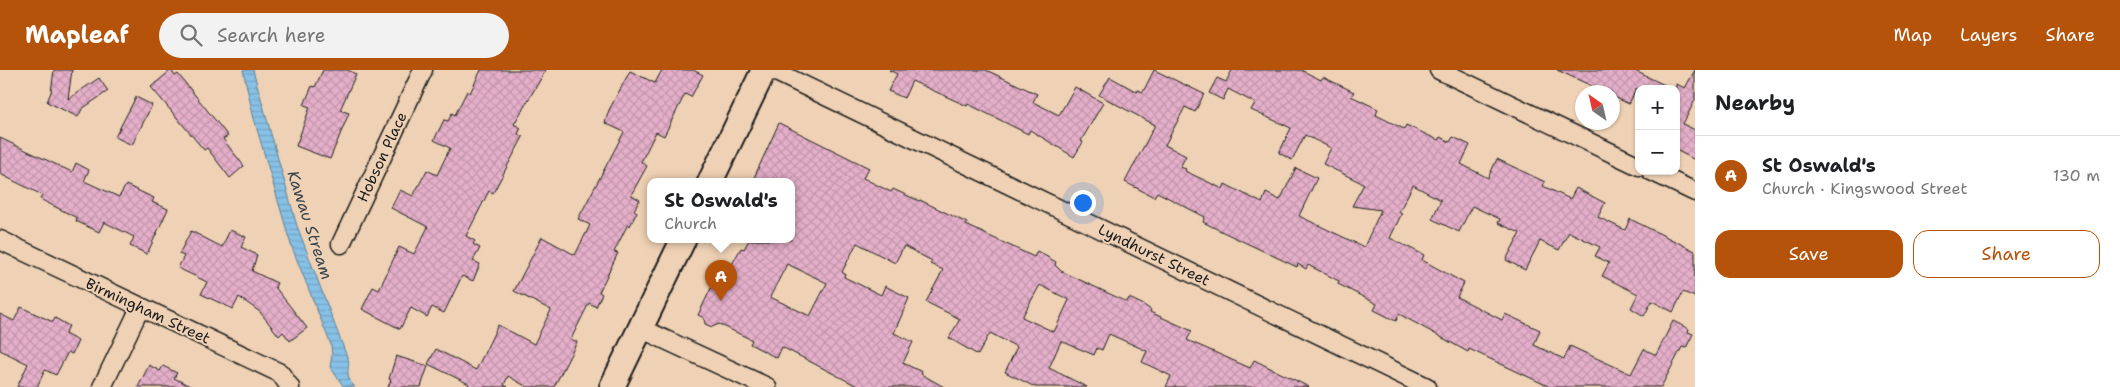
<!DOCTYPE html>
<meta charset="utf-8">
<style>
body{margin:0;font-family:"Shantell Sans",sans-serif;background:#f2f2f2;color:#202124}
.controls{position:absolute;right:15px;top:15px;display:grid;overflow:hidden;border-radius:10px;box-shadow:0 1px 4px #0004}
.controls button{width:45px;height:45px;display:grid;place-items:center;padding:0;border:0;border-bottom:1px solid #e0e0e0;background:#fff;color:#202124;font:25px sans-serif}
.compass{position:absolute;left:1575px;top:15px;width:45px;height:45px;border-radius:50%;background:#fff;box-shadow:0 1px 4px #0004;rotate:326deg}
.you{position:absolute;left:1082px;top:132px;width:18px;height:18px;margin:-12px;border:4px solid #fff;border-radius:50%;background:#1a73e8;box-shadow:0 0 0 8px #1a73e833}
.badge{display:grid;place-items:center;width:32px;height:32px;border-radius:50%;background:#b45309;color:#fff;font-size:16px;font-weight:700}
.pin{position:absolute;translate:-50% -41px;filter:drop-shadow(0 1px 2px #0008)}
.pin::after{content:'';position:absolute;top:26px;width:18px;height:15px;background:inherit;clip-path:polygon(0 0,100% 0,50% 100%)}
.popup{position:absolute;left:647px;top:108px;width:148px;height:65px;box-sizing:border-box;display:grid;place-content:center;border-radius:10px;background:#fff;filter:drop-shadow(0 1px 4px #0005);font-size:16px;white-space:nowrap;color:#757577}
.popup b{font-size:19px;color:#202124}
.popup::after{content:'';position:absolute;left:50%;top:100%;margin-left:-10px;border:10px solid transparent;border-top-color:#fff}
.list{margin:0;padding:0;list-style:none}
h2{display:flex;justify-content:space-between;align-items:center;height:65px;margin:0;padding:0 20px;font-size:21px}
h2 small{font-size:16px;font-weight:400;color:#757577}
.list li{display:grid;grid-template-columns:32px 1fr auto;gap:15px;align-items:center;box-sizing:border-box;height:80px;padding:0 20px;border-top:1px solid #e0e0e0}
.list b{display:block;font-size:19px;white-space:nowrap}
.list p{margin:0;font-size:16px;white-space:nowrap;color:#757577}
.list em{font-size:16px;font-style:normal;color:#757577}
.actions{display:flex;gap:10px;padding:15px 20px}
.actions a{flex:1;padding:11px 0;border:1px solid #b45309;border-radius:15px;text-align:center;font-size:18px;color:#b45309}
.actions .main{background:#b45309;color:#fff}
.icon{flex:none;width:28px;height:28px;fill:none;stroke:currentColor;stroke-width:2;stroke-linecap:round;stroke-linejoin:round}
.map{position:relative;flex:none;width:1695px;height:317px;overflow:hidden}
header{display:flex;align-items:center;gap:30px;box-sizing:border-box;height:70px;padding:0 25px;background:#b45309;color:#fff}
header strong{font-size:24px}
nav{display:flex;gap:28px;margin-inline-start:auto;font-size:18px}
.search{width:350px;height:45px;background:#f2f2f2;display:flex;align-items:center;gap:12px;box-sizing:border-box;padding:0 18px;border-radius:28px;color:#757577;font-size:19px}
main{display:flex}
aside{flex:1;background:#fff}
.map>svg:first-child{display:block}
</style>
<header>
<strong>Mapleaf</strong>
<div class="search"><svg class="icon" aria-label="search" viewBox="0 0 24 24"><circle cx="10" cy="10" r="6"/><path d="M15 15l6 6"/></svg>Search here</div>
<nav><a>Map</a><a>Layers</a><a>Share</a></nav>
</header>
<main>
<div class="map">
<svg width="1695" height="317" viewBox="0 0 1695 317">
<defs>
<pattern id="water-rules" width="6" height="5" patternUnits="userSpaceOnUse" patternTransform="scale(1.25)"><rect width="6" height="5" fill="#87c1e6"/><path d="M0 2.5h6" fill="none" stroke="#74a5c5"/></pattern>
<pattern id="building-cross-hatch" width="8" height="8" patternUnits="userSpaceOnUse" patternTransform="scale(1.25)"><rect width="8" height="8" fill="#e4afc9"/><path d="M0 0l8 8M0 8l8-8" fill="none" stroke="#c396ac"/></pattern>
</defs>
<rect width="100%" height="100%" fill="#efd2b5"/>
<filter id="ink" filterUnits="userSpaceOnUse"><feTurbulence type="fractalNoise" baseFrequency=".02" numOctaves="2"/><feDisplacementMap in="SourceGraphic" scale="10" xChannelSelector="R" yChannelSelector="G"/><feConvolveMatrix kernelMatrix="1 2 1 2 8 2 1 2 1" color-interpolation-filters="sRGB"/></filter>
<g filter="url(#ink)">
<path fill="url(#water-rules)" stroke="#5c7f95" d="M243 0H253L297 156 349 292C347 303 347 309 355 317H344L330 297 332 285 331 275 291 175 254 49Z"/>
<path fill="url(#building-cross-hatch)" stroke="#1c1c1c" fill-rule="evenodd" d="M54 0H72L68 29 99 8 108 21 82 39 78 47 47 32 51 22Z
M171 0 175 6 178 4 228 66 223 69 244 96 230 108 207 78 204 80 151 17Z
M323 0H348L356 4 340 40 349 43 330 89 296 76 310 37 304 35 312 16 315 17Z
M481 0H546L514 54 521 58 518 64 523 67 493 123 489 121 466 166 475 171 473 174 480 178 473 191 480 194 473 211 462 206 444 243 432 237 427 247 411 238 400 259 362 239 373 217 379 220 399 177 414 184 428 157 391 138 400 120 413 126 427 100 437 105 450 78 434 70 444 50 448 51 452 43 455 45 467 21 470 23Z
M662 0H693L703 5 691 27 685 24 664 66 656 62 641 92 647 96 631 125 640 130 634 140 637 142 630 156 628 154 614 182 618 183 599 222 602 224 596 237 589 233 571 269 577 272 554 317H527L508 306 504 315 508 317H468L469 314 428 294 436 279 476 300 498 255 534 274 551 240 514 221 542 167 575 185 590 155 578 149 624 62 605 53 609 40 630 1 655 13Z
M889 0H986L1037 24 1033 32 1059 45 1075 17 1103 33 1081 71 1083 72 1074 87 1030 60 1028 64 968 34 967 36 912 11 904 28 888 21 897 4Z
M1154 0 1204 24 1195 42 1185 37 1165 75 1186 86 1180 97 1186 99 1185 101 1223 119 1225 114 1262 133 1266 123 1280 130 1296 98 1317 108 1299 146 1364 177 1381 140 1352 136 1364 114 1323 94 1331 78 1305 65 1292 90 1279 83 1291 58 1251 40 1255 33 1228 19 1223 30 1209 23 1217 8 1226 12 1232 0H1301L1321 10 1323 7 1354 22 1351 26 1378 39 1376 45 1404 59 1406 55 1438 70 1440 67 1450 72 1453 67 1470 75 1461 94 1488 108 1497 89 1545 112 1543 116 1570 129 1576 118 1605 133 1598 147 1625 160 1630 149 1695 181V227L1683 222 1673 242 1652 231 1644 246 1631 238 1638 224 1602 206 1609 193 1595 186 1600 177 1569 162 1559 180 1540 171 1525 200 1506 190 1520 163 1498 153 1500 149 1472 136 1459 162 1432 149 1441 130 1413 115 1399 142 1402 143 1390 168 1424 185 1422 190 1464 213 1457 227 1502 250 1505 244 1540 260 1534 275 1564 289 1570 276 1631 304 1644 279 1656 285 1673 251 1689 259 1688 262 1693 264 1686 278 1682 277 1661 317H1550L1469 279 1468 282 1399 244 1396 251 1374 240 1377 234 1338 214 1339 211 1308 195 1306 199 1298 194 1297 197 1223 162 1203 152 1205 147 1157 122 1154 127 1125 112 1155 55 1099 25 1110 7 1137 22 1138 20 1143 22Z
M1557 0H1633L1673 19H1636L1629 34 1612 26V22H1605Z
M1695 0V30L1683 54 1695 60V90L1676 80V14L1685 18Z
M136 27 152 35 132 75 115 67Z
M779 53 869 98 863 108 891 122 893 119 919 131 920 130 967 153 966 155 1034 187 1037 181 1056 192 1055 195 1061 201 1127 232 1129 228 1142 234 1151 240 1150 242 1192 261 1187 270 1250 298 1254 290 1309 317H1166L1171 306 1142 292 1147 281 1109 264 1102 280 1097 278 1094 285 1061 271 1049 298 1087 317H1035L1005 302 1017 277 990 263 978 285 949 268 960 249 926 232 943 200 930 194 932 191 904 176 895 193 857 173 842 202 845 204 844 207 881 225 885 216 909 228 894 263 913 272 903 293 922 302 921 304 944 317H859L782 277 777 288 750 274 752 270 719 254 712 257 705 254 704 248 698 245 719 202 726 205 741 178 744 179 749 170H791V112H752ZM787 194 827 213 810 246 770 227ZM1040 215 1069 230 1054 262 1022 247Z
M0 68 72 102 76 93 89 100 84 111 119 127 126 115 154 128 152 132 168 139 147 184 130 176 134 167 104 152 99 162 76 151 77 148 40 129 42 125 0 104Z
M230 160 246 167 241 177 257 185 252 201 277 213 275 217 307 258 290 271 283 262 279 266 260 242 239 227 233 239 201 224 207 212 178 198 184 186 179 184 191 161 222 177Z
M21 237 53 252 55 248 69 256 65 264 78 271 72 284 68 282 56 305 45 300 37 317H17L28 294 0 280V244L14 251Z
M396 286 428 296 421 317H388L391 310 389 309Z
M149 295 160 301 163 296 177 303 174 308 192 317H138Z"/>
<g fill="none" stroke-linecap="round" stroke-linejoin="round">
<g stroke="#1c1c1c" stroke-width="21">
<path id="street" d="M772 0 1427 317
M1439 0 1639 96
M1651 101 1695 122
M0 170 280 303 290 317
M341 174 423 0
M640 258 767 317
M102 317 140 238"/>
</g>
<g stroke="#1c1c1c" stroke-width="28">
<path id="secondary" d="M710 112 764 0
M612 317 683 170"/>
</g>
<use href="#street" stroke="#efd2b5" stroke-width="18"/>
<use href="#secondary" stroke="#efd2b5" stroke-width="24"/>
</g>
</g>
<g text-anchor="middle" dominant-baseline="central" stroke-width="4" stroke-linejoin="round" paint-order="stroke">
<g font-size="15" fill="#1c1c1c" stroke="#efd2b5">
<text transform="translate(382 87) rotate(-65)">Hobson Place</text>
<text transform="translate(1154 185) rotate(26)">Lyndhurst Street</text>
<text transform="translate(148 241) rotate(25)">Birmingham Street</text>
</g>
<g font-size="16" font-style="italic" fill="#37454e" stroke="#efd2b5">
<text transform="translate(310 155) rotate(72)">Kawau Stream</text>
</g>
</g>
</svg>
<div class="controls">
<button>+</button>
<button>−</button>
</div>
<svg class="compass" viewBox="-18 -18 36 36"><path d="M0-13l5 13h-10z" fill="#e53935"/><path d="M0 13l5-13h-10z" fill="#757577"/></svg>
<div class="you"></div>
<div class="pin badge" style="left:721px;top:231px">A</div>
<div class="popup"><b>St Oswald's</b>Church</div>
</div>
<aside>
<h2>Nearby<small></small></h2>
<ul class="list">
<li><span class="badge">A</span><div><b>St Oswald's</b><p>Church · Kingswood Street</p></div><em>130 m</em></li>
</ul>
<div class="actions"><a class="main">Save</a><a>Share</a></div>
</aside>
</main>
